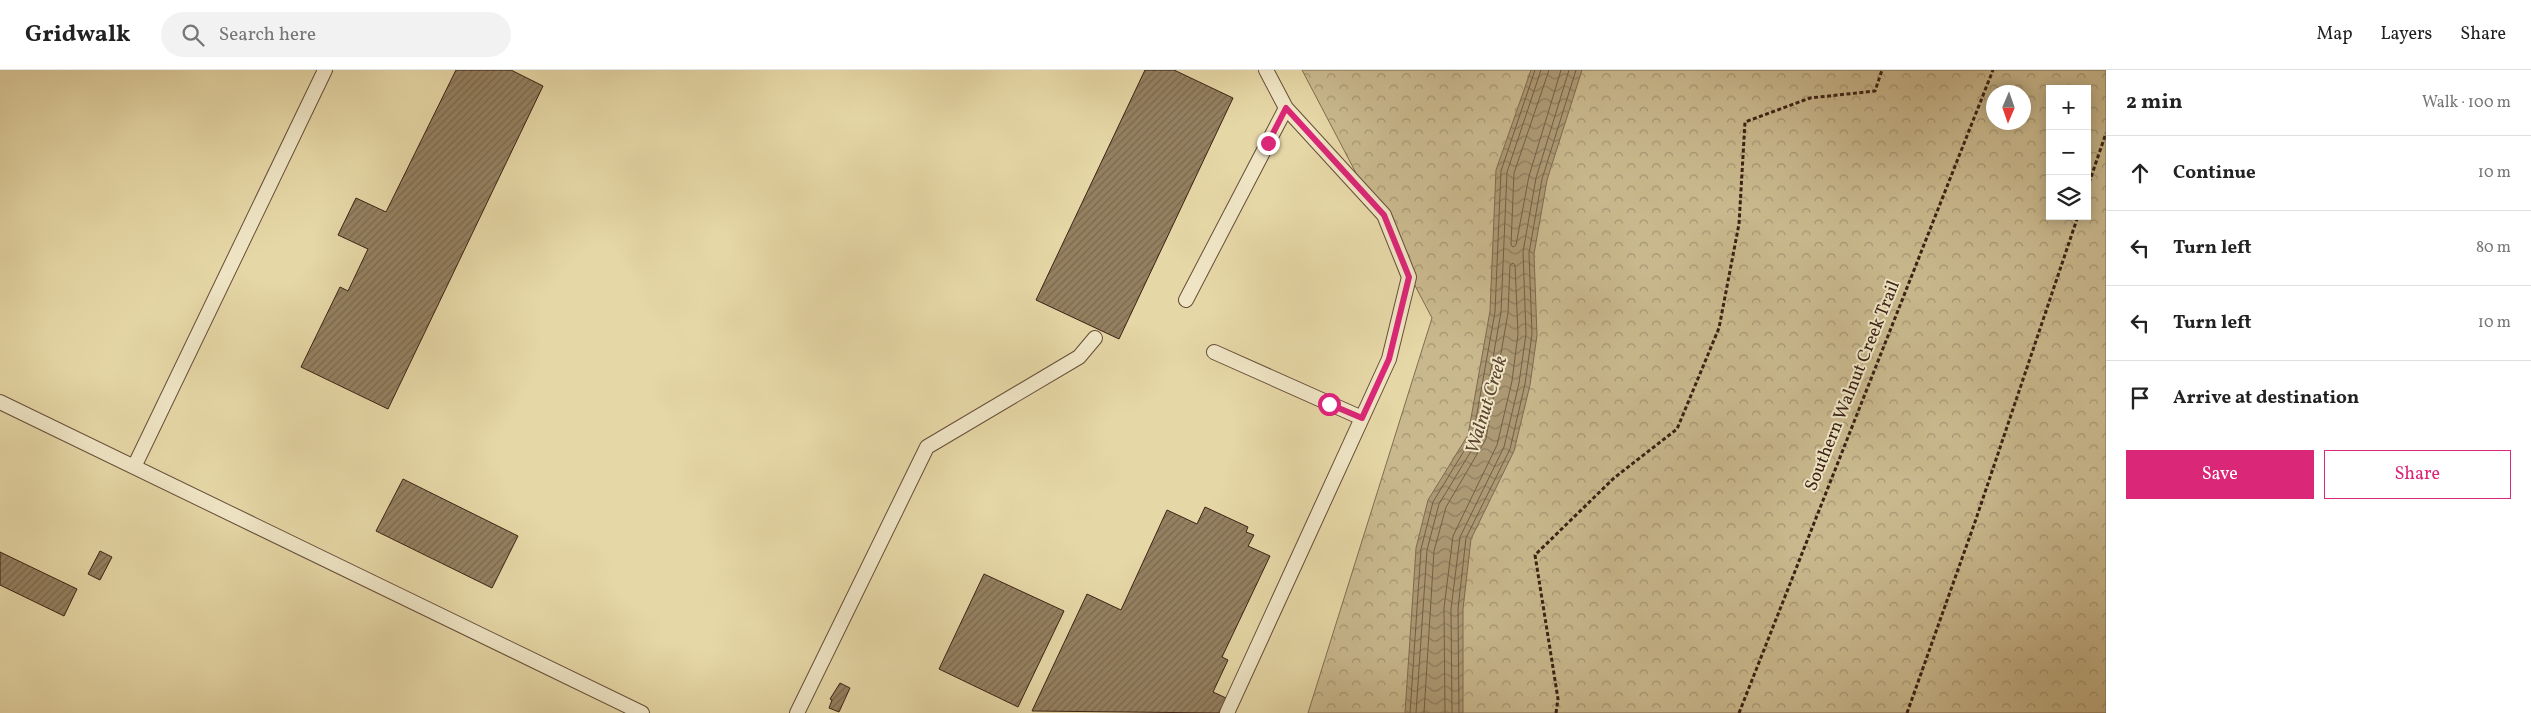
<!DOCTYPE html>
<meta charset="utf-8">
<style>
body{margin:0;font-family:Vollkorn,serif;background:#f2f2f2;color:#222}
.controls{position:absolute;right:15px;top:15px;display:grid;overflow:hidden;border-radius:0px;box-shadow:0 2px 12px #0003}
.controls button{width:45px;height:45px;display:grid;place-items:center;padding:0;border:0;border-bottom:1px solid #e0e0e0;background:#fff;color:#222;font:25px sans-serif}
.compass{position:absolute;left:1986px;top:15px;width:45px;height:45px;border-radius:50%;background:#fff;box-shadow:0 2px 12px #0003;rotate:182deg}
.stop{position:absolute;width:15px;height:15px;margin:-11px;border:4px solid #db2777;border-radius:50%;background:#fff}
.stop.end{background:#db2777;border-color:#fff;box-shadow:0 1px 5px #0008}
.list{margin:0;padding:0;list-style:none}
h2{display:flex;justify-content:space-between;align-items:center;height:65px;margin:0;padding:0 20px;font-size:21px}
h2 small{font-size:16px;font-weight:400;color:#767676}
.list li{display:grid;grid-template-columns:32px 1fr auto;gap:15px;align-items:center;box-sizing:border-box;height:75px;padding:0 20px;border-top:1px solid #e0e0e0}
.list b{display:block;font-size:19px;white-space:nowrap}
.list em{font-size:16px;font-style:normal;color:#767676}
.actions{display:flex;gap:10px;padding:15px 20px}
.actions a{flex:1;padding:11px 0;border:1px solid #db2777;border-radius:0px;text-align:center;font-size:18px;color:#db2777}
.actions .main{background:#db2777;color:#fff}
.icon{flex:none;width:28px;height:28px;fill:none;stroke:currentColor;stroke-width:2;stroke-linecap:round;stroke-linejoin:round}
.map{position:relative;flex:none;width:2106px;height:643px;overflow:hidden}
header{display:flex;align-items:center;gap:30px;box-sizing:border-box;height:70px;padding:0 25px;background:#fff;border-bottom:1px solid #e0e0e0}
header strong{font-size:24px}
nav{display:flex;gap:28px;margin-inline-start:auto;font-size:18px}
.search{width:350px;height:45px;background:#f2f2f2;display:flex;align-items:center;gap:12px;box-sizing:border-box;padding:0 18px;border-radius:28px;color:#767676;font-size:19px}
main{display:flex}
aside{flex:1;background:#fff}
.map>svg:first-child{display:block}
</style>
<header>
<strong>Gridwalk</strong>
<div class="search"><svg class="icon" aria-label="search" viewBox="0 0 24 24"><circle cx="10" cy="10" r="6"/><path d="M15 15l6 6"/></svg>Search here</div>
<nav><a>Map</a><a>Layers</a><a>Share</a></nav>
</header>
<main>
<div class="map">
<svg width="2106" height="643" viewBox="0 0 2106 643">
<defs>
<pattern id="forest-crowns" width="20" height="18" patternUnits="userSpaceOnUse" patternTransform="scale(1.25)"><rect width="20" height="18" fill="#c9b88d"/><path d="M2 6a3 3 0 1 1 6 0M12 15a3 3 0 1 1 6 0" fill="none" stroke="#a49572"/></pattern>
<pattern id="water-waves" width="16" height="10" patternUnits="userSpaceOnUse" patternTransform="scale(1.25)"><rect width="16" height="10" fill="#ac9974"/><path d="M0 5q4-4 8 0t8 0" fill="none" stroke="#8d7c5e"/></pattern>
<pattern id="building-hatch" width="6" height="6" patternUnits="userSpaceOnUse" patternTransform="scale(1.25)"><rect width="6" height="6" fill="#948060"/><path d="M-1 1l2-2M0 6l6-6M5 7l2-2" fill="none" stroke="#7a684e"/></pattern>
</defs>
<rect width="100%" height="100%" fill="#e6d7a6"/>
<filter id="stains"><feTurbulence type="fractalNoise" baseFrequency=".004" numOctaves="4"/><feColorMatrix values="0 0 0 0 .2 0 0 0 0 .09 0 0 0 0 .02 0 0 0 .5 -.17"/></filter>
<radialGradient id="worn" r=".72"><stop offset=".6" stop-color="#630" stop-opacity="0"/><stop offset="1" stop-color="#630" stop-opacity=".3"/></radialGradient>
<path fill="url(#forest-crowns)" stroke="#826c50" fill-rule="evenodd" d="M1302 0H2106V643H1308L1432 248ZM2050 19H2087V146H2050ZM1994 22H2024V52H1994Z"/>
<path fill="url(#water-waves)" stroke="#7f694e" d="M1531 0H1582L1547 110 1534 184 1537 265 1530 315 1514 381 1471 469 1463 539V643H1405L1416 478 1428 430 1468 365 1490 241 1496 100Z"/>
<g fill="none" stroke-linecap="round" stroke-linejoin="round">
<path stroke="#745d44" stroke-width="1" d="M1549 0 1514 103 1511 175 1513 177 1516 175 1529 106 1561 0
M1410 643 1421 479 1433 432 1473 366 1495 242 1501 101 1535 0
M1416 643 1427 480 1439 434 1479 368 1501 242 1507 102 1541 0
M1424 643 1434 481 1446 437 1486 369 1508 243 1510 195 1513 193 1515 195 1518 264 1512 311 1497 375 1453 466 1444 538 1445 643
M1452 643 1451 539 1460 467 1504 377 1519 313 1526 264 1523 182 1536 108 1569 0
M1459 643 1458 539 1466 468 1510 379 1525 314 1532 264 1529 183 1542 109 1576 0"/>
</g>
<path fill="url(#building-hatch)" stroke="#3b2114" d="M456 0H511L543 16 388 339 301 297 340 217 348 221 368 179 338 165 356 128 386 142Z
M1145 0H1174L1233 28 1119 269 1036 230Z
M403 409 518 466 492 518 376 461Z
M1205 437 1248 457 1246 462 1254 465 1248 476 1270 486 1222 587 1228 590 1213 622 1226 628 1219 643 1032 641 1087 524 1121 540 1167 440 1197 454Z
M100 481 112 487 100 510 88 504Z
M0 482 77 519 64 546 0 515Z
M984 504 1064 541 1018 637 939 599Z
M840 613 850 618 839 642 829 638 832 630 830 629Z"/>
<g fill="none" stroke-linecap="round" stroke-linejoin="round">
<g stroke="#664e38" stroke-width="16">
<path id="service" d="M1186 230 1286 38
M1214 282 1362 348
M0 332 642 643
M134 397 325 0
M797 643 927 377 1079 287 1095 268
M1227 643 1389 289 1409 207 1384 145 1286 38 1266 0"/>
</g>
<path stroke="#3b2114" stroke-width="3" stroke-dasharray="4 2.5" stroke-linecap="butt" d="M2087 119 2106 63
M1556 643 1558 629 1535 485 1614 408 1677 359 1719 258 1739 154 1745 52 1810 28 1875 21 1882 0
M1739 643 1993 0
M1907 643 1976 449 2078 146"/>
<use href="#service" stroke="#efe5c5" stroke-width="14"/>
</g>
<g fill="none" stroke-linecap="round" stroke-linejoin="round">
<path stroke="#db2777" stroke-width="6" d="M1268 73 1286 38 1384 145 1409 207 1389 289 1362 348 1329 334"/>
</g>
<g text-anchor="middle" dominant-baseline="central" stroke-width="4" stroke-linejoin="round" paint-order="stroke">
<g font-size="18" fill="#3b2114" stroke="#efe5c5">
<text transform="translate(1853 316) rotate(-68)">Southern Walnut Creek Trail</text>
</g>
<g font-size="19" font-style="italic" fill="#5d4531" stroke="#efe5c5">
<text transform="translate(1487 335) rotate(-73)">Walnut Creek</text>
</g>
</g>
<rect width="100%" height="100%" filter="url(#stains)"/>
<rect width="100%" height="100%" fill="url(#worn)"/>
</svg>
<div class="controls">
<button>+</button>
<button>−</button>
<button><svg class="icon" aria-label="layers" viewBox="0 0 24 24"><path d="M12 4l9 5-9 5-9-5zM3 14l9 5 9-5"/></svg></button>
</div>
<svg class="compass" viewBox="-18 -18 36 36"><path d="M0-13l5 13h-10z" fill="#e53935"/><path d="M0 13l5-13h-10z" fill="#767676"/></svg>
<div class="stop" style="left:1329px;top:334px"></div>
<div class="stop end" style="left:1268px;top:73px"></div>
</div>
<aside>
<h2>2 min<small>Walk · 100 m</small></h2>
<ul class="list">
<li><svg class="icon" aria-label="ahead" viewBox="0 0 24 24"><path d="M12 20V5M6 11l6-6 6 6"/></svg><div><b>Continue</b></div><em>10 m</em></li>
<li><svg class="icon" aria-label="left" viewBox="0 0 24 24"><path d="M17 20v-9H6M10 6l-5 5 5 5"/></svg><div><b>Turn left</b></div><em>80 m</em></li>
<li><svg class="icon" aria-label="left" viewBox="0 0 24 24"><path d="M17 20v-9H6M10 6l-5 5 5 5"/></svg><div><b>Turn left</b></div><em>10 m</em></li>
<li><svg class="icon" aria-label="arrive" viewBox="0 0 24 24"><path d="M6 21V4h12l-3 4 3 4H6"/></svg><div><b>Arrive at destination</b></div></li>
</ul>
<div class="actions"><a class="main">Save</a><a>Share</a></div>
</aside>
</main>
